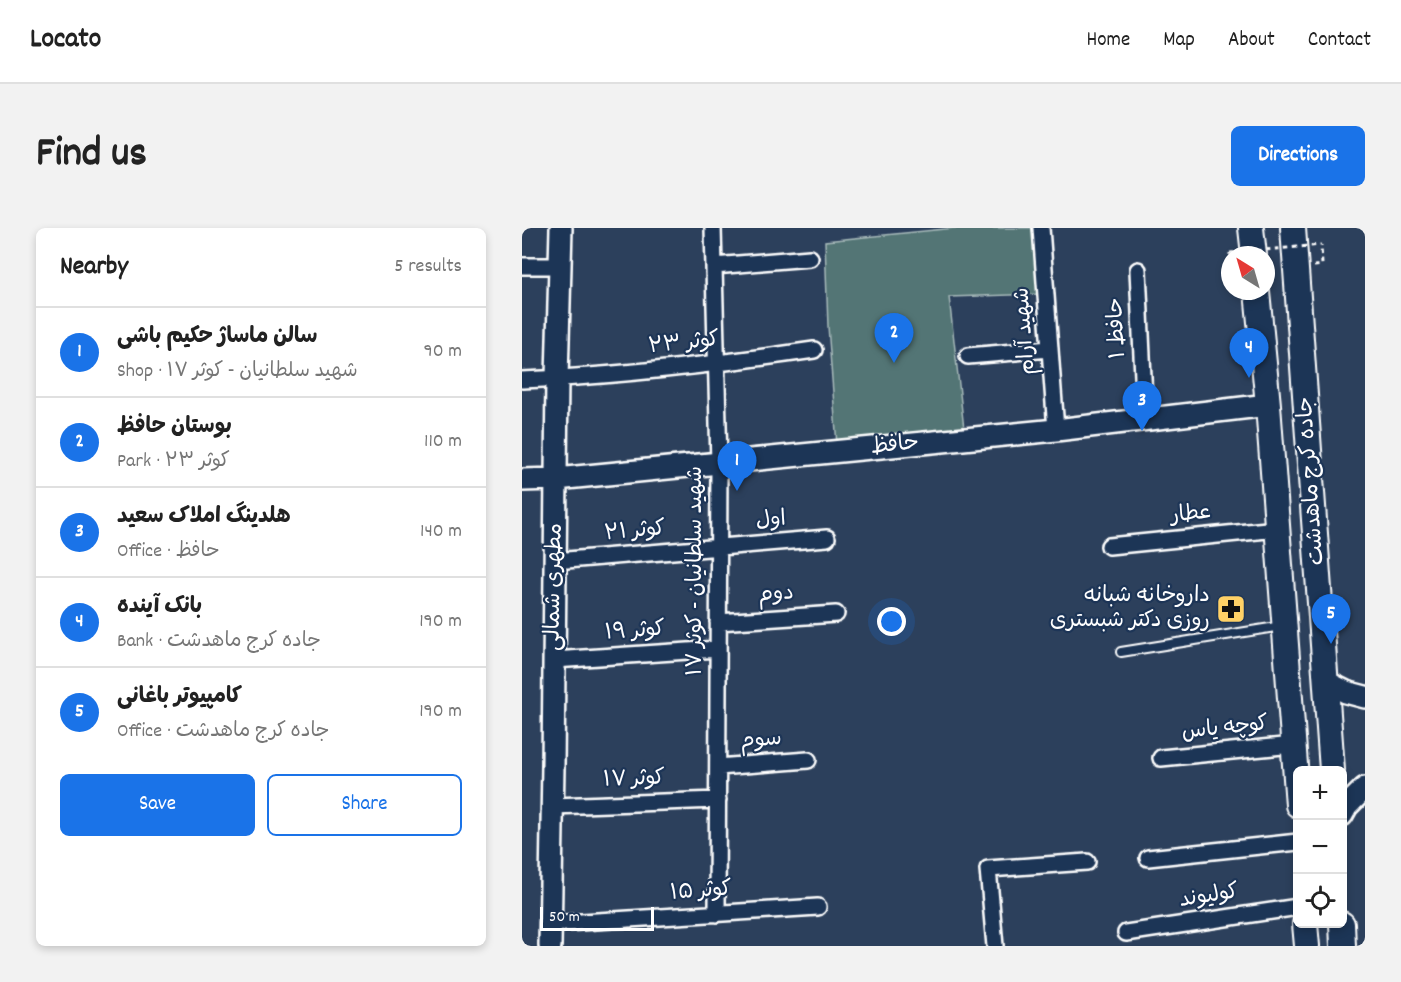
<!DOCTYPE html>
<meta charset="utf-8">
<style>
body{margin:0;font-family:Dekko,"Playpen Sans Arabic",sans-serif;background:#f2f2f2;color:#222}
.controls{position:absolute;right:18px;bottom:18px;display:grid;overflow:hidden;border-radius:9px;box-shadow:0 3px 9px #0003}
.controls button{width:54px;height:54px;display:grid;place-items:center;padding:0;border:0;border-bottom:2px solid #e0e0e0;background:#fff;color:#222;font:30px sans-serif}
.compass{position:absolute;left:699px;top:18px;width:54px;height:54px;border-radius:50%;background:#fff;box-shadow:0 3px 9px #0003;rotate:323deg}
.scale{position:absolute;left:18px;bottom:15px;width:114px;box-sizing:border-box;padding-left:6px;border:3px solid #fff;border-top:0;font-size:16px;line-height:21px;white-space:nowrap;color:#fff;-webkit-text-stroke:4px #1d3557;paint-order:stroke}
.you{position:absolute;left:370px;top:394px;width:21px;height:21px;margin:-15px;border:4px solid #fff;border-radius:50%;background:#1a73e8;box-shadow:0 0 0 9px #1a73e833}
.badge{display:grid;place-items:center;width:39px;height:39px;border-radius:50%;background:#1a73e8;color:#fff;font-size:20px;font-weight:700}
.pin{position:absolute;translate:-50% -50px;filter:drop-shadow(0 2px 3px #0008)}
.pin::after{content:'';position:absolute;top:32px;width:21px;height:18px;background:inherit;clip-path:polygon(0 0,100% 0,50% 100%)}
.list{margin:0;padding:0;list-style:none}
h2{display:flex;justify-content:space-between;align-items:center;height:78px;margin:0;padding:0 24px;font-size:26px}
h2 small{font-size:20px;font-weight:400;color:#767676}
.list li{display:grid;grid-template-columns:39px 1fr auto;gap:18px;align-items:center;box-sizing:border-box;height:90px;padding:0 24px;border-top:2px solid #e0e0e0}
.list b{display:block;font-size:22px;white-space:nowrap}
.list p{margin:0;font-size:20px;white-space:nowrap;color:#767676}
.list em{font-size:20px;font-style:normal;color:#767676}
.actions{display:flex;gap:12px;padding:18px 24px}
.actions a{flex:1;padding:14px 0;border:2px solid #1a73e8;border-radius:9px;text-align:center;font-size:21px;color:#1a73e8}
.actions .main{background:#1a73e8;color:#fff}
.icon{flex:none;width:33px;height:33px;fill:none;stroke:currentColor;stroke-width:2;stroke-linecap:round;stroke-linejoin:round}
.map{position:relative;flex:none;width:843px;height:718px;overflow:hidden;border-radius:9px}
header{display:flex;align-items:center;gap:36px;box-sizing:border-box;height:84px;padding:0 30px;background:#fff;border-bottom:2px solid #e0e0e0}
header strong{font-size:28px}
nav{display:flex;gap:33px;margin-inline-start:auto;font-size:21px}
.intro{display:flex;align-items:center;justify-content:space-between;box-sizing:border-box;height:144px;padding:0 36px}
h1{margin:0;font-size:42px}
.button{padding:15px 27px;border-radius:9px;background:#1a73e8;color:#fff;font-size:21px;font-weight:700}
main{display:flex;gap:36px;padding:0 36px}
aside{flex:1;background:#fff;border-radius:9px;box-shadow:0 3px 9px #0003}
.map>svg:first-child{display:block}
</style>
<header>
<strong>Locato</strong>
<nav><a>Home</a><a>Map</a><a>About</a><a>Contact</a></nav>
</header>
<div class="intro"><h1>Find us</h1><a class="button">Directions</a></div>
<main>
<aside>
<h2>Nearby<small>5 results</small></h2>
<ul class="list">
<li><span class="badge">1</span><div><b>سالن ماساژ حکیم باشی</b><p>Shop · شهید سلطانیان - کوثر ۱۷</p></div><em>90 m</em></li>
<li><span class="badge">2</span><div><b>بوستان حافظ</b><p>Park · کوثر ۲۳</p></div><em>110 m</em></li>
<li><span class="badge">3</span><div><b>هلدینگ املاک سعید</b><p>Office · حافظ</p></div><em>140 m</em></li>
<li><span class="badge">4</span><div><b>بانک آینده</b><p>Bank · جاده کرج ماهدشت</p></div><em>190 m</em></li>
<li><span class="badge">5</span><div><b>کامپیوتر باغانی</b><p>Office · جاده کرج ماهدشت</p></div><em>190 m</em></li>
</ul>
<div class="actions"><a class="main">Save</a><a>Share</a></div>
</aside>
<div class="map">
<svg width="843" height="718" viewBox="0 0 843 718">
<rect width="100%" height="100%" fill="#2c405c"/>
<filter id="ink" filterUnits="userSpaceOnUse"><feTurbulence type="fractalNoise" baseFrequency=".0167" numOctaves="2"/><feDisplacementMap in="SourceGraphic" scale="12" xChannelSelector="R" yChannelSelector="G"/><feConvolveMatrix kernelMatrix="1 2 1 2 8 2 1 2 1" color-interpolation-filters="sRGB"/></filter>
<g filter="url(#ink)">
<path fill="#527475" stroke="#a8baba" stroke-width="1.5" d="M433 0H511L517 66 427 69 442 201 315 217 306 98 303 13Z"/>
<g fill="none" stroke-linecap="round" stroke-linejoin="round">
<g stroke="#fff" stroke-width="12">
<path id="lane" d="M599 424 760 398"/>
</g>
<g stroke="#fff" stroke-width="20">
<path id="street" d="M191 0 197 235 195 686
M519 0 534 202
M0 38H38
M192 38 288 30
M616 42 623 192
M446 128 528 121
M0 152C98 148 196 136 292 122
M587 318 755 301
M33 333 305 310
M196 394 314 386
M32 432 196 421
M639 530 771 517
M196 539 286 532
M31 578 196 572
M626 630 776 614
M28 696 296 679
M604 705 776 679
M473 718 466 641 565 634"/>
</g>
<g stroke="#fff" stroke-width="26">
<path id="secondary" d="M0 252 34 251 534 202 746 177
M804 454 824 464 843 469
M820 587 825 578 843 560
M28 718 31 538 35 150 39 0"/>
</g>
<g stroke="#fff" stroke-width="28">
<path id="primary" d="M729 0 732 27
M771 0 810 542
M735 63 746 177 776 577
M783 696 785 718
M820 696 821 718"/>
</g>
<path stroke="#fff" stroke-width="3" stroke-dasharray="4.5 4.5" stroke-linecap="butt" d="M708 25V27
M792 38 800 37 799 17"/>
<use href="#lane" stroke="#1d3557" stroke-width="8"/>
<use href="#street" stroke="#1d3557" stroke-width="15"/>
<use href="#secondary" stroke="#1d3557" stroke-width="21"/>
<use href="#primary" stroke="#1d3557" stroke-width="24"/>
<path stroke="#fff" stroke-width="3" stroke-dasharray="4.5 4.5" stroke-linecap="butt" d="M708 25 799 17"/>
</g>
</g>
<defs>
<g id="pharmacy-square" transform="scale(1.5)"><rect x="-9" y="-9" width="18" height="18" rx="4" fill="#ffd166" stroke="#1d3557"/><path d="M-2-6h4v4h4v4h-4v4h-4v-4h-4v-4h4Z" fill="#111"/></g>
</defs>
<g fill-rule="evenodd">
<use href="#pharmacy-square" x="709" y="381"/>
</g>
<g text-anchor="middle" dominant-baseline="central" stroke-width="4.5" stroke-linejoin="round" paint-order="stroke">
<g font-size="22" fill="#fff" stroke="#1d3557">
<text transform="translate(596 100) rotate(-93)">حافظ ۱</text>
<text transform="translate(504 103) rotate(-94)">شهید آرام</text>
<text transform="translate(162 116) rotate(-6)">کوثر ۲۳</text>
<text transform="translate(373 218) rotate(-6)">حافظ</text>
<text transform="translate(790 253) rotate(-94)">جاده کرج ماهدشت</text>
<text transform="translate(669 287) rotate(-6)">عطار</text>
<text transform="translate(249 293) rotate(-5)">اول</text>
<text transform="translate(113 304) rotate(-5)">کوثر ۲۱</text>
<text transform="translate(174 343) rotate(-90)">شهید سلطانیان - کوثر ۱۷</text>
<text transform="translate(33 359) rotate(-89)">مطهری شمالی</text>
<text transform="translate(254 367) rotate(-4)">دوم</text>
<text transform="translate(113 404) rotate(-4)">کوثر ۱۹</text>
<text transform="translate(703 501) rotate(-6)">کوچه یاس</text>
<text transform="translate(239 513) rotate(-5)">سوم</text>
<text transform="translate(112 552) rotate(-2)">کوثر ۱۷</text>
<text transform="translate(179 664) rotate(-4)">کوثر ۱۵</text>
<text transform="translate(687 669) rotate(-9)">کولیوند</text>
</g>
<g font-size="22" fill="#fff" stroke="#1d3557" text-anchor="end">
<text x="688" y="368">داروخانه شبانه<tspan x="688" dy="25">روزی دکتر شبستری</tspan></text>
</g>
</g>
</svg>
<div class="controls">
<button>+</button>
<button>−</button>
<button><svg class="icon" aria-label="locate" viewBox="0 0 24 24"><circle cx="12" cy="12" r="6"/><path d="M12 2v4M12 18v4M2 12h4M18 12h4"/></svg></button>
</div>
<svg class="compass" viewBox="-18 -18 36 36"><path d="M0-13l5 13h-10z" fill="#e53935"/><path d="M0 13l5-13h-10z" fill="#767676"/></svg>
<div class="scale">50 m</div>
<div class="you"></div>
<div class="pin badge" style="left:215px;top:263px">1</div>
<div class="pin badge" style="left:372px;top:135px">2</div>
<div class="pin badge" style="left:620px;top:203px">3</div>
<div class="pin badge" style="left:727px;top:150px">4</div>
<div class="pin badge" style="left:809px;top:416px">5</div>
</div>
</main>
